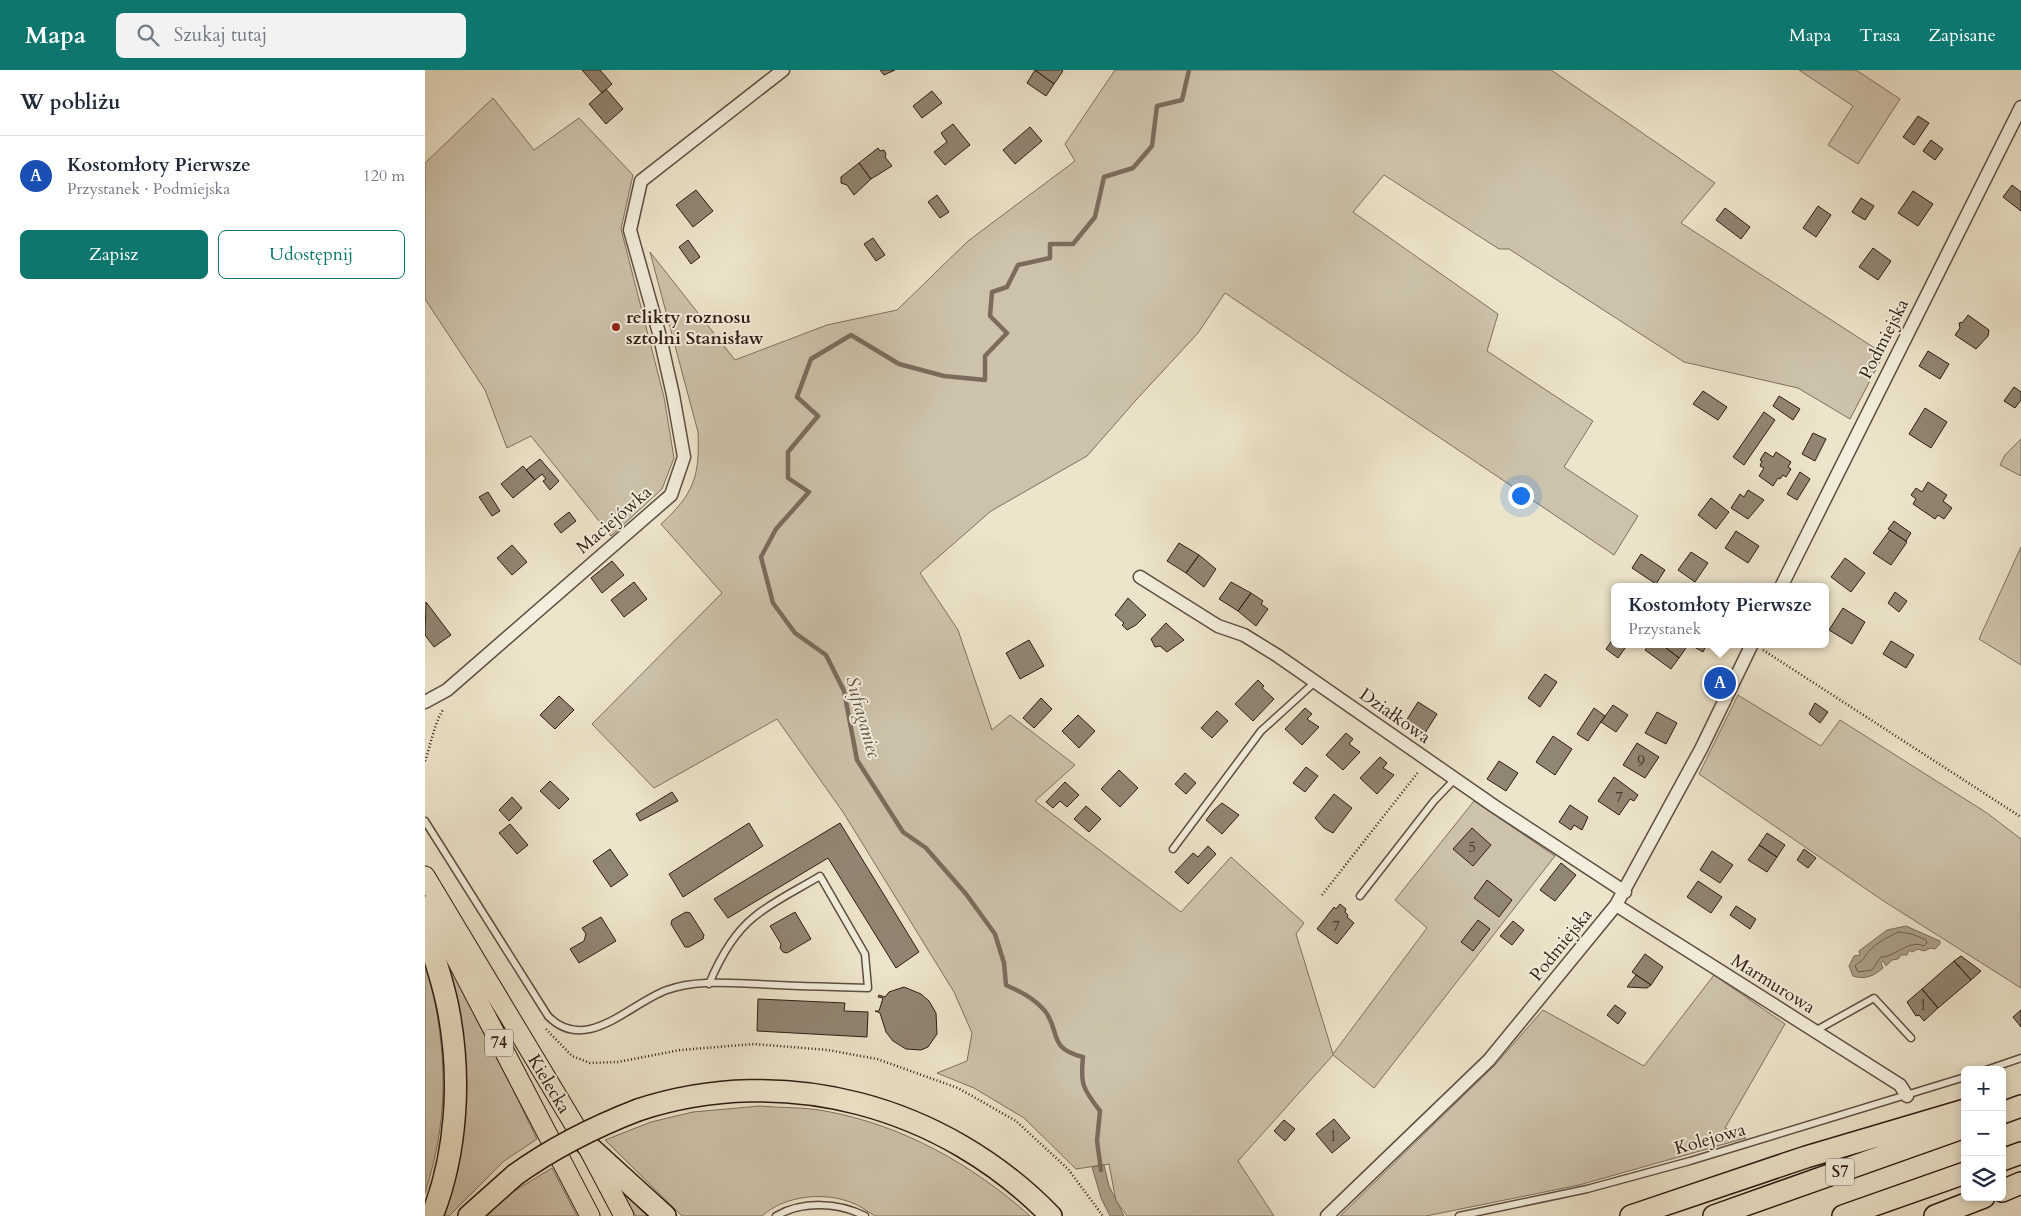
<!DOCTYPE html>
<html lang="pl">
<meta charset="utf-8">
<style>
body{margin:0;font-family:Cardo,serif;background:#f2f2f3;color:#1f2937}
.controls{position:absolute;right:15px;bottom:15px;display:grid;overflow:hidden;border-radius:8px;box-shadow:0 2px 8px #0003}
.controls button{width:45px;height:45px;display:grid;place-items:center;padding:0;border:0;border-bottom:1px solid #e0e1e3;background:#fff;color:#1f2937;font:25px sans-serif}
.you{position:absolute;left:1095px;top:425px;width:18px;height:18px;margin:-12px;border:4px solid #fff;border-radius:50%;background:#1a73e8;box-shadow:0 0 0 8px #1a73e833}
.badge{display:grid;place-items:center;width:32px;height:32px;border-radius:50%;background:#0f766e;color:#fff;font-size:16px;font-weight:700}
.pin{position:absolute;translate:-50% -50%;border:2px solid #fff;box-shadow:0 1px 5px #0006}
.popup{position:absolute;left:1186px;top:513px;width:218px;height:65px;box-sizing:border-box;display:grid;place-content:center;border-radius:8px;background:#fff;filter:drop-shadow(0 1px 4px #0005);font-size:16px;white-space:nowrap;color:#747a83}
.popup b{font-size:19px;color:#1f2937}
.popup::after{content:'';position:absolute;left:50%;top:100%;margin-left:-10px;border:10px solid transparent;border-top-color:#fff}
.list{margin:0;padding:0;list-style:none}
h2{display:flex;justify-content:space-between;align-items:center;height:65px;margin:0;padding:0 20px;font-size:21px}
h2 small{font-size:16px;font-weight:400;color:#747a83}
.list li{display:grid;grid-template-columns:32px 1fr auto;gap:15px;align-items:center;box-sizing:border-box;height:80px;padding:0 20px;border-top:1px solid #e0e1e3}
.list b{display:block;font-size:19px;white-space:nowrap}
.list p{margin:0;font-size:16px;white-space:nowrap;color:#747a83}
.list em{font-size:16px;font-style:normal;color:#747a83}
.actions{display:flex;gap:10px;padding:15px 20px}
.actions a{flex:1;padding:11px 0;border:1px solid #0f766e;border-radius:8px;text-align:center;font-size:18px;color:#0f766e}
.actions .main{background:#0f766e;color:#fff}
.icon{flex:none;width:28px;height:28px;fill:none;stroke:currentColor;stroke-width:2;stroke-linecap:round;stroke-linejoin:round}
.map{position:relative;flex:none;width:1596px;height:1146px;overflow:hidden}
header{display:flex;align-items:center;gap:30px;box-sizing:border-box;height:70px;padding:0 25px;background:#0f766e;color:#fff}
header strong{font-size:24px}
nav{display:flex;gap:28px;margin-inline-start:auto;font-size:18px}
.search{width:350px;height:45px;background:#f2f2f3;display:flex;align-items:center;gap:12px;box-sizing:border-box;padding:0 18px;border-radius:8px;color:#747a83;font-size:19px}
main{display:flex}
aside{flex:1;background:#fff}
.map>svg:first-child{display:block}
</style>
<header>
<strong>Mapa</strong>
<div class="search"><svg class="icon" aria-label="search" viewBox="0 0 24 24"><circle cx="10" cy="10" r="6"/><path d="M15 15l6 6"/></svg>Szukaj tutaj</div>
<nav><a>Mapa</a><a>Trasa</a><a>Zapisane</a></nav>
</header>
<main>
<aside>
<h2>W pobliżu<small></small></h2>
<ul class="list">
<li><span class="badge" style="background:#1a4fb4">A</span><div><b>Kostomłoty Pierwsze</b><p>Przystanek · Podmiejska</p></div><em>120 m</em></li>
</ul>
<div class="actions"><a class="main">Zapisz</a><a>Udostępnij</a></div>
</aside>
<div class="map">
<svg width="1596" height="1146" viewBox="0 0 1596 1146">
<rect width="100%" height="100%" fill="#ede5cb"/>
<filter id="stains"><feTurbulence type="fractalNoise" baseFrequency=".004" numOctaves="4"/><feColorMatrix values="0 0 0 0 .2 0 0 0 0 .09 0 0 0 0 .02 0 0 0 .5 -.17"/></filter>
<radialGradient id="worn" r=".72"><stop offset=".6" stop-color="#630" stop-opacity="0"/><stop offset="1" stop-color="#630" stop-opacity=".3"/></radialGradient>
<path fill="#cdc3ac" stroke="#7e7060" d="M690 0H1126L1290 113 1256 153 1459 284 1425 349 1373 318 1259 292 1084 179H1074L959 105 928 142 1073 244 1062 281 1168 351 1139 397 1213 446 1189 485 800 223 773 263 712 329 662 386 566 441 495 503 533 560 567 660 585 645 650 695 610 731 756 842 806 787 879 853 871 864 908 984 1002 858 970 830 1049 731 1130 786 949 1018 908 985 813 1091 849 1146H702L691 1131 684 1094 651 1099 599 1048 549 1018 512 1003 542 991 547 963 529 922 418 742 352 649 229 718 167 654 297 523 236 454C269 424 275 406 273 362L225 182 310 290 402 255 472 240 543 171 650 91 640 74Z
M1374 0H1431L1475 29 1433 94 1403 75 1428 36Z
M68 28 109 80 154 48 208 105 196 159 239 327 249 388 237 419 186 466 106 366 82 378 60 320 0 229V93Z
M1596 369V406L1575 395 1580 385Z
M1596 477V595L1554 569Z
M1313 625 1396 676 1415 650 1562 743 1596 769V918L1457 830 1274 704Z
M11 862 112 1069 79 1091 24 1146H14L37 1053Z
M0 884C20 972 28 1035 0 1123Z
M1289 905 1360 954 1300 1058 1321 1068 1154 1115 1001 1146H915L1070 995 1118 940 1219 996Z
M335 1036C356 1038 379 1037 400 1041 477 1055 547 1094 605 1146H450C443 1142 437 1137 430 1134 401 1121 360 1125 337 1146H257L180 1070 226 1052 268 1042Z
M127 1098 152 1146H62L83 1125Z
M181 1101 222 1146H211Z"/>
<path fill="#aca18c" stroke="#7a6c5c" d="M1481 856 1515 871V874L1510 879 1506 878 1499 881 1493 879 1487 882 1484 880 1482 885H1476L1473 889 1467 890 1461 896 1458 891 1456 893 1458 898C1449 906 1440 910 1428 906L1424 896 1429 886 1435 885 1434 881 1462 860Z
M679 1095 684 1116 699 1146H685L676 1128 667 1097Z"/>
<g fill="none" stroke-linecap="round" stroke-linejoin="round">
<path stroke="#6d5e50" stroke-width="1" d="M1474 862 1487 864 1501 870 1502 873 1499 876C1484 869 1470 887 1456 887L1447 900 1433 902 1430 896C1433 892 1437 892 1439 888 1447 875 1460 868 1474 862Z"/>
<path stroke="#7a6c5c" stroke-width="4.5" d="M676 1100 672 1071 675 1041C658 1019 655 1014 658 987 622 978 636 962 620 941 609 928 596 922 581 915L579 893 570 864 541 824 501 778 478 762 432 690 419 621 401 585 370 563 348 533 336 487 351 459 384 422 363 408V382L393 346 372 327 386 289 426 265 474 294 519 306 560 310V286L582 263 565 246 567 222 582 217 593 195 625 188V174H648L670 147 679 107 708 98 727 76 732 36 757 30 764 0"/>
</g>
<path fill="#918573" stroke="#2e1c13" d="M157 0H175L187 14 177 23Z
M455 0H470L459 5Z
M610 0H636L638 1 629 14Z
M610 0 629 14 621 26 602 13Z
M181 19 198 39 181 54 164 34Z
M507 21 517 33 497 48 488 36Z
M1493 46 1504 53 1489 75 1478 67Z
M528 54 545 75 520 95 509 82 522 72 516 63Z
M605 57 617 71 590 94 578 80Z
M1506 70 1518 79 1510 90 1498 81Z
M453 78 455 81 459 80 461 84 460 87 467 96 446 109 434 93Z
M434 93 446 109 429 125 422 115 416 113V107Z
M1587 115 1596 122V141L1578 127Z
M271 120 288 141 268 157 251 135Z
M1488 121 1508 134 1493 156 1473 143Z
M512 125 524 142 515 148 503 132Z
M1436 128 1449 136 1440 150 1427 142Z
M1393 136 1406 145 1391 167 1378 158Z
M1300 138 1325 157 1316 169 1291 150Z
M448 168 460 185 451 191 439 174Z
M263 170 275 187 266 194 254 177Z
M1448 178 1466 191 1453 210 1434 197Z
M1543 245 1564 260 1563 266 1551 279 1530 265 1535 258 1534 253 1538 252Z
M1503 281 1524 294 1515 309 1494 296Z
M1589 317 1596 322V330L1590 338 1579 331Z
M1278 321 1302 337 1293 350 1268 334Z
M1354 326 1375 339 1368 350 1348 336Z
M1500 338 1522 352 1506 378 1484 364Z
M1339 342 1350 350 1319 395 1308 387Z
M1388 363 1401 369 1390 391 1377 384Z
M1340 382 1348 387 1351 382 1366 392 1363 397 1366 399 1361 407 1358 405 1355 409 1353 408 1348 416 1334 406 1339 398 1335 396 1337 391 1335 390Z
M115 389 134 411 125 420 118 411 121 409 117 404 110 410 101 400Z
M98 396 110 410 88 428 76 414Z
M1375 402 1385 409 1372 430 1362 424Z
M1503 412 1522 425 1518 431 1527 438 1519 449 1513 445 1510 449 1488 434 1491 429 1486 425 1491 418 1497 422Z
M1323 420 1339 430 1323 449 1306 438 1315 424 1319 427Z
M63 422 75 441 67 446 54 427Z
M1286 428 1304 442 1291 459 1273 445Z
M144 442 151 451 136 463 129 454Z
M1469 451 1486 463 1481 471 1463 459Z
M1465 460 1482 472 1466 495 1448 483Z
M1311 461 1334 476 1323 493 1300 478Z
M754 473 774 485 761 503 742 491Z
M87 475 102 492 87 505 72 488Z
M1266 482 1283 493 1270 512 1253 500Z
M1216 484 1240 500 1231 514 1207 498Z
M774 485 791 499 779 517 761 503Z
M1420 488 1440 503 1426 522 1406 507Z
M187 491 199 505 177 523 166 508Z
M209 512 222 529 199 547 186 530Z
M806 512 826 523 813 541 794 529Z
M1470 522 1482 531 1474 542 1463 533Z
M826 523 838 531 836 534 843 539 831 556 813 541Z
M703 528 721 545 711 555 702 560 697 555 699 553 690 545Z
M1 532 26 565 9 577 0 565Z
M1418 538 1440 552 1427 574 1404 560Z
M741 553 759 570 742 582 735 576 730 577 726 569Z
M1190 566V574H1203L1193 588 1181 579Z
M604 570 619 596 595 609 581 583Z
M1466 571 1489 585 1481 598 1458 584Z
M1225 574H1236L1254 588 1246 599 1220 580Z
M1236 574H1256L1261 578 1254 588Z
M1264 574H1282L1278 582Z
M1120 604 1132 612 1115 637 1103 628Z
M833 610 839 616 837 618 849 629 828 651 810 634Z
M134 626 149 640 130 659 115 645Z
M616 628 627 639 609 658 598 648Z
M993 632 1012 644 1000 663 981 651Z
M1390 633 1403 642 1395 653 1384 644Z
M1188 635 1203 645 1191 662 1176 652Z
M880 638 887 644 882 649 894 657 877 675 860 659Z
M1169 638 1180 646 1163 671 1152 664Z
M792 641 803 651 787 668 776 658Z
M1232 642 1252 653 1241 674 1220 663Z
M653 645 670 661 654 678 637 661Z
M921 663 928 669 924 674 935 682 918 700 901 685Z
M1128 666 1147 679 1130 705 1111 692Z
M1212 673 1234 687 1220 708 1198 695Z
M955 687 962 693 958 698 969 705 952 724 935 708Z
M1074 691 1093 703 1081 721 1062 709Z
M881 697 893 706 880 722 868 713Z
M694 700 713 718 695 737 676 719Z
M760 703 771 713 761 724 750 714Z
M1189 707 1213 725 1209 731 1205 729 1194 745 1173 731Z
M125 711 144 729 134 739 115 721Z
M640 712 654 725 642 737 635 731 628 738 621 732Z
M247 722 253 731 215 751 211 744Z
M909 724 927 738 908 763 899 758 890 748Z
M87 727 97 738 84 751 74 740Z
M797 733 814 745 797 764 781 750 788 741Z
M1145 735 1163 747 1157 760 1149 755 1146 760 1134 752Z
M661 736 676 749 664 762 649 749Z
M324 753 338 776 258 827 244 804Z
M415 753 494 882 471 898 403 788 303 848 289 829Z
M85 754 103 775 92 784 74 763Z
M1047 758 1066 775 1048 796 1028 779Z
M1342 763 1360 775 1352 787 1334 775Z
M1334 775 1352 787 1342 802 1323 790Z
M783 776 791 784 763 814 750 802 768 783 773 787Z
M185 779 203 805 186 817 168 791Z
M1379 779 1391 788 1383 798 1372 790Z
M1287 781 1308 795 1295 813 1275 800Z
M1136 793 1151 805 1130 831 1115 820Z
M1062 810 1087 830 1074 847 1049 828Z
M1273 811 1297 827 1286 843 1262 827Z
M915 834 921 839 920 842 923 845 922 847 929 853 912 874 892 859 909 837 911 839Z
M1311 836 1331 849 1325 859 1305 845Z
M261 842 265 843 279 865 278 869 264 877H260L246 854 247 850Z
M370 842 386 869 362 883 358 882 355 878 356 874 345 856Z
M176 847 191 871 154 893 145 879 159 871 161 864 157 858Z
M1053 850 1065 859 1048 881 1036 872Z
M1088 851 1099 860 1087 875 1075 866Z
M1220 884 1238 897 1226 915 1207 902Z
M1536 886 1556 901 1546 910 1529 891Z
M1529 891 1546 910 1513 938 1497 919Z
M1211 905 1226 915 1222 918 1202 917Z
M479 917 496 924 504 931 511 943 512 964 503 977 496 980 481 979 468 971 461 962 455 943 450 941H454L458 928 453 927 454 925 460 927 464 922Z
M1497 919 1513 938 1499 951 1494 945 1491 946 1482 932Z
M333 929 420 933 419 941 443 942 442 967 332 961Z
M1190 935 1201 943 1193 954 1182 945Z
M1596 940V957L1588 947Z
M909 1049 925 1068 907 1083 891 1064Z
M859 1050 870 1059 860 1071 849 1061Z"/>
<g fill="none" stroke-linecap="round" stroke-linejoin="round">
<g stroke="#5e4e41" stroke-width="9">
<path id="lane" d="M0 751 123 946C161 985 205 933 242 920 270 910 303 913 333 914 369 916 406 917 443 918L440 884 395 806C374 819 348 831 329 847 309 863 294 890 284 914
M748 779 836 661 890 612
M935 826 1009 731 1030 709
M1390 961 1449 928 1486 968
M1561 1000 1596 988
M351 1146C377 1131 413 1132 440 1146
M1034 1146 1162 1119 1265 1091 1540 1007"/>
</g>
<g stroke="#5e4e41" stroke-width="15">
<path id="street" d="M715 507 793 556 819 565 853 586 1069 736 1200 822
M1356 517 1596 37
M0 632 22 620 246 425 259 387 248 325 234 263 205 160 216 111 358 0
M1191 835 1475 1015 1482 1026
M902 1146 1064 990 1191 835 1276 679 1327 574"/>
</g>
<g stroke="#2e1c13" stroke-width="21">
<path id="primary" d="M0 806 161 1074 199 1146
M0 836 23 873 165 1146"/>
</g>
<g stroke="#2e1c13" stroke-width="24">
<path id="highway" d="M0 858C9 886 19 914 24 943 36 1009 32 1083 7 1146
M213 1040C360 992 519 1036 626 1146
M1577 1043 1596 1036
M161 1074 240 1146
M1577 1090 1596 1083
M1577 1121 1596 1113
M44 1146 90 1105
M1206 1146 1381 1087 1540 1040
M1289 1146 1540 1057
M1418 1146 1540 1103
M1510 1146 1559 1127"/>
</g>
<path stroke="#2e1c13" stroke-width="2.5" stroke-dasharray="1 2.5" stroke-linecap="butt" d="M1338 580 1596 747
M0 691C5 677 11 647 19 639
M897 825 994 701
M121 959 147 986 165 993 193 992 255 980 329 974 403 980 452 989 533 1018 591 1051 643 1099 678 1146"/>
<use href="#lane" stroke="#f3eedd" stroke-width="6"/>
<use href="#street" stroke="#f3eedd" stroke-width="12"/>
<use href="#primary" stroke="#ede5cb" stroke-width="19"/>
<use href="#highway" stroke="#ede5cb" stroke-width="21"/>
<g stroke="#2e1c13" stroke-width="24" stroke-linecap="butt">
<path id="highway-bridge" d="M90 1105C129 1077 169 1057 213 1040"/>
</g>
<use href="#highway-bridge" stroke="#ede5cb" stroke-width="21"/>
</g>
<circle fill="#8f2418" stroke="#f3eedd" stroke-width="2" cx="191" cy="257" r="5"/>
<g text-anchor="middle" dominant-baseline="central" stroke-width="4" stroke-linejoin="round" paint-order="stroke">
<g font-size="15" fill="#47362b">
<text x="1216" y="691">9</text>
<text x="1194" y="727">7</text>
<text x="1047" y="777">5</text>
<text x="911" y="856">7</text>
<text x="1498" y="935">1</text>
<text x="908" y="1066">1</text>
</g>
<g fill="#f3eedd" stroke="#695b50" stroke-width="1">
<rect x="60" y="959.5" width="28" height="27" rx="4"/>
<rect x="1401" y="1088.5" width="28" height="27" rx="4"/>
</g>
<g font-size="16" font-weight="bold" fill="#2e1c13">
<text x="74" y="973">74</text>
<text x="1415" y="1102">S7</text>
</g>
<g font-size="18" font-weight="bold" fill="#2e1c13" stroke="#f3eedd" text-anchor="start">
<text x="201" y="247">relikty roznosu<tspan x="201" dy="21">sztolni Stanisław</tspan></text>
</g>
<g font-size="18" fill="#2e1c13" stroke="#f3eedd">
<text transform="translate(1459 269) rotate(-63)">Podmiejska</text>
<text transform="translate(189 450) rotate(-41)">Maciejówka</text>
<text transform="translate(970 646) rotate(35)">Działkowa</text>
<text transform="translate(1136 875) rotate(-51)">Podmiejska</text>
<text transform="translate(1348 914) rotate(32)">Marmurowa</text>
<text transform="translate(124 1014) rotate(59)">Kielecka</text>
<text transform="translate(1285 1069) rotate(-16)">Kolejowa</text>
</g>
<g font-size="19" font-style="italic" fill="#605143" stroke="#f3eedd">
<text transform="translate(438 647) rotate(74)">Sufraganiec</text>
</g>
</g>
<rect width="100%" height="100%" filter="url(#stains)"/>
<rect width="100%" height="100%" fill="url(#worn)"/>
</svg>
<div class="controls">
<button>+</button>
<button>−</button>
<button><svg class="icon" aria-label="layers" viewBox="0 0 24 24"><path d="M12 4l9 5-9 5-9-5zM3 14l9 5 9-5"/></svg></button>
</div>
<div class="you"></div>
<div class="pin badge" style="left:1295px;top:613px;background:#1a4fb4">A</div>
<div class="popup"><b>Kostomłoty Pierwsze</b>Przystanek</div>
</div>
</main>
